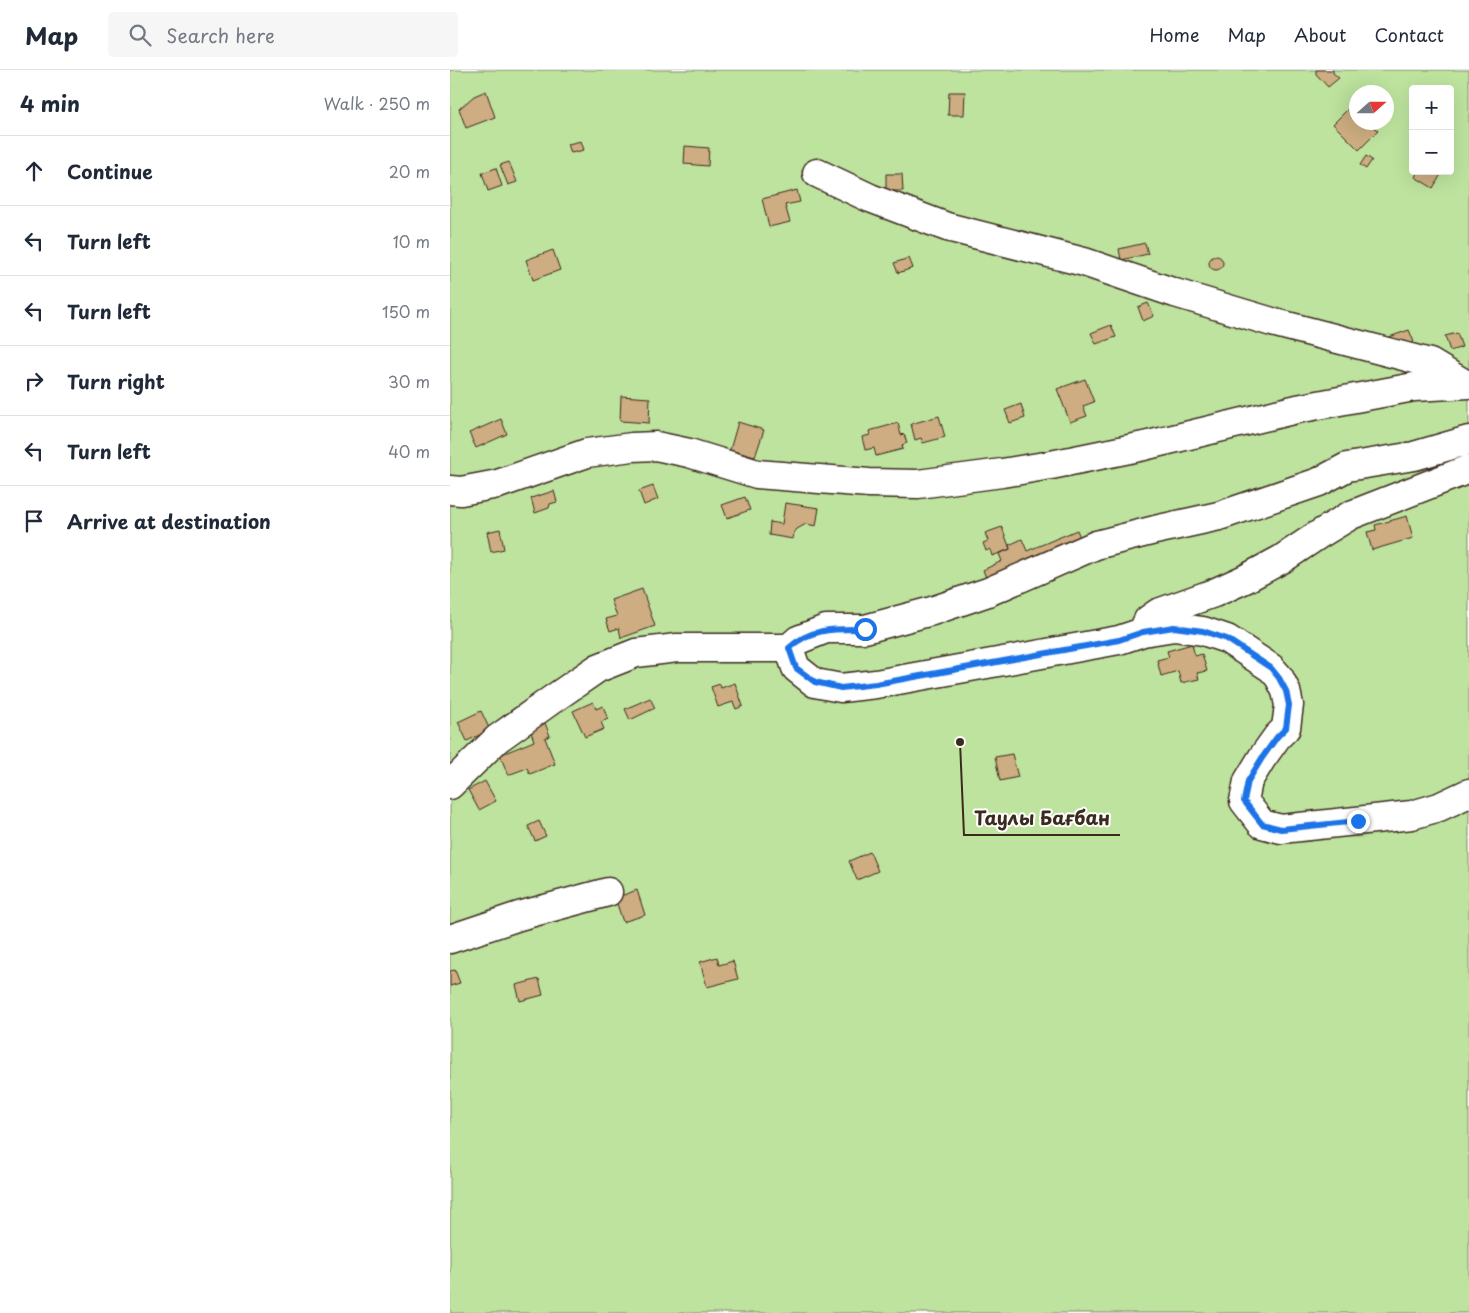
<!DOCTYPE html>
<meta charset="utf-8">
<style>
body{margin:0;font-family:"Playpen Sans",sans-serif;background:#f6f6f7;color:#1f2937}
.controls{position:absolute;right:15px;top:15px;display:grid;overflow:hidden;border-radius:5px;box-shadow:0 5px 20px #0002}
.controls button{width:45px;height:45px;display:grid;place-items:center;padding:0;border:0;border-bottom:1px solid #e0e1e3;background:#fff;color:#1f2937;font:25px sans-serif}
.compass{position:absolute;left:899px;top:15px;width:45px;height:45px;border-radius:50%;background:#fff;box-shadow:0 5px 20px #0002;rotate:69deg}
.stop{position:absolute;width:15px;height:15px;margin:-11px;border:4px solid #1a73e8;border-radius:50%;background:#fff}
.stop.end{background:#1a73e8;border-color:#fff;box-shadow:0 1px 5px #0008}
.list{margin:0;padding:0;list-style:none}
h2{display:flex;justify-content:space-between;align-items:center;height:65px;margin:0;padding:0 20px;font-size:21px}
h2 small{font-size:16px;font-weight:400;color:#747a83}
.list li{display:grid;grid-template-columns:32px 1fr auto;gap:15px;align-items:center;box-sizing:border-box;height:70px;padding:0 20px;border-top:1px solid #e0e1e3}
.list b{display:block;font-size:19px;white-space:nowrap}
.list em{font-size:16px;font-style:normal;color:#747a83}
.icon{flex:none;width:28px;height:28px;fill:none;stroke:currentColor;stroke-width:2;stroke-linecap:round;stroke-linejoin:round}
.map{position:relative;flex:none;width:1019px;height:1243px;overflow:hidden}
header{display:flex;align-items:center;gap:30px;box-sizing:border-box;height:70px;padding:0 25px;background:#fff;border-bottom:1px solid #e0e1e3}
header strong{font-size:24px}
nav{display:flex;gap:28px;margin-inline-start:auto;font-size:18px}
.search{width:350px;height:45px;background:#f6f6f7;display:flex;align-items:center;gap:12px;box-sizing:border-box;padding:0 18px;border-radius:5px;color:#747a83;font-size:19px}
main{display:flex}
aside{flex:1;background:#fff}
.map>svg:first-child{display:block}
</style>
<header>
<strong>Map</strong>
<div class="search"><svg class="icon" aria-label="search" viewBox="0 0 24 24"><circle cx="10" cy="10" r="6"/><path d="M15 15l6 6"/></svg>Search here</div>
<nav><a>Home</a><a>Map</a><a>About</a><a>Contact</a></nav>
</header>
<main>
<aside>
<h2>4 min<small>Walk · 250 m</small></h2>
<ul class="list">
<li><svg class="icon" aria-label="ahead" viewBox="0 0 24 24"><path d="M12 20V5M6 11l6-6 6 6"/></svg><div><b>Continue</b></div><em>20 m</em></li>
<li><svg class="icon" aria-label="left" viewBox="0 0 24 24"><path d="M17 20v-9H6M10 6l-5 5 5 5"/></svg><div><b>Turn left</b></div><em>10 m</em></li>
<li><svg class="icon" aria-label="left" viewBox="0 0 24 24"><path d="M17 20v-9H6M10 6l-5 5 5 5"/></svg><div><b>Turn left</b></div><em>150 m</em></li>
<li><svg class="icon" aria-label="right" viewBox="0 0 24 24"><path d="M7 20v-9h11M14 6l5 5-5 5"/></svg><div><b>Turn right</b></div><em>30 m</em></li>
<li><svg class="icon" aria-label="left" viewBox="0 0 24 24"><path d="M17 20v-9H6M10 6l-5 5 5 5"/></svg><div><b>Turn left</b></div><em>40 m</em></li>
<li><svg class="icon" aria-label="arrive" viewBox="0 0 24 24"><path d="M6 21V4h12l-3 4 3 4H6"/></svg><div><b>Arrive at destination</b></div></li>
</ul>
</aside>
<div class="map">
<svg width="1019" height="1243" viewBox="0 0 1019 1243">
<rect width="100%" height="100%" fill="#fff"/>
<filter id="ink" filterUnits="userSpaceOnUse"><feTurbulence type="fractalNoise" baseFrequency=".02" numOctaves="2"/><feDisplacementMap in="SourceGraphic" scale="10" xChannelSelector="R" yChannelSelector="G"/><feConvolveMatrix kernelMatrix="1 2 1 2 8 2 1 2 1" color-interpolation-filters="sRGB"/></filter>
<g filter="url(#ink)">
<path fill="#bde39e" stroke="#7c865e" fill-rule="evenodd" d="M0 0H1019V1243H0ZM963 19H1000V101H963ZM906 22H936V52H906Z"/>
<path fill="#cdad81" stroke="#3b2a1e" d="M866 0H883V3L889 8 878 17 866 4Z
M36 21 45 47 16 58 9 39 24 26Z
M499 22H515L514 45H498Z
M902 35 906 40V52H919L928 61 909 80 883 54Z
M131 71 134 80 121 83 118 74Z
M235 76 259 78 258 96 234 94Z
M916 86 922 90 916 99 910 95Z
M59 92 67 112 58 115 50 95Z
M46 98 52 116 38 121 32 103Z
M968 101H993L983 118 965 107Z
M436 104H452L453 121H436Z
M347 120 350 132 335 135 340 152 319 157 312 129Z
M695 173 698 184 671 190 669 179Z
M103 180 110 200 83 210 76 190Z
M759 193a7 7 0 1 1 14 0a7 7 0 1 1-14 0Z
M459 188 463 198 448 203 444 193Z
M698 233 704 246 693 251 688 237Z
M661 255 666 267 646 274 641 263Z
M959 260 964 272 943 279 939 267Z
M1007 263 1012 277 1000 281 995 266Z
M635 309 644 332 633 336 637 346 620 352 607 319Z
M171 326 200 328 199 353 170 351Z
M571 334 575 348 560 353 555 340Z
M489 346 495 367 473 373 471 368 465 370 461 354Z
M51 349 57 364 26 378 19 363Z
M288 352 314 360 305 387 280 380Z
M448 353 451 365 454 364 457 373 452 375 453 379 426 386 424 378 415 380 412 367 420 365 419 361Z
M203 416 208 429 194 435 189 421Z
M104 421 107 432 100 434 99 438 85 443 81 428Z
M295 427 300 440 277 448 272 435Z
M335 433 369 438 366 456 356 454 347 459 344 463 343 469 319 465 320 452 332 454Z
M957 446 963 468 922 480 917 462 926 460 925 455Z
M552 457 560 479 542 486 540 479 536 481 533 473 538 471 535 463Z
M50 459 54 479 41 482 37 462Z
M627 460 632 472 538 513 533 500 552 491 549 484 560 479 559 475 572 469 577 481Z
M192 519 205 556 171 568 169 558 160 561 156 549 167 546 161 530Z
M742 574 745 586 752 584 757 601 747 603 749 609 731 613 728 601 711 606 707 590 719 587 717 581Z
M285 613 293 636 286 639 283 632 268 637 261 617 270 614 271 618Z
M200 628 205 638 180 650 175 639Z
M143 632 146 639 153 636 158 649 151 652 154 659 135 667 123 641Z
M31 641 40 660 17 671 8 652Z
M95 653 100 666 95 668 105 694 80 704 77 698 58 705 50 685 84 671 80 659Z
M562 684 568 707 550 711 545 687Z
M35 711 46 731 29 740 18 720Z
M89 751 96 766 85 771 78 756Z
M420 782 428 801 407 810 399 791Z
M187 820 195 845 173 852 165 828Z
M267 887 269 895 283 891 288 909 257 917 250 892Z
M5 900 10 913 0 916V901Z
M89 909 93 925 70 931 66 915Z"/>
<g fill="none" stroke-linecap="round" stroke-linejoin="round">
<g stroke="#3b2a1e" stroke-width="31">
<path id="minor" d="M367 103 420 128 497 157 634 192 725 223 822 252 980 293 1015 314
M1019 370 964 386 897 397 869 412 769 446 705 460 646 475 538 522 482 541 415 559H376L348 570 339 578 346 598 365 613 391 618 426 614 669 570 693 562 724 557 753 561 777 569 821 598 829 607 836 621 839 635 836 658 827 667 812 688 798 711 794 731 812 754 831 759 962 745 989 737 1019 723
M0 420 11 421 48 414 137 383 182 377 206 376 239 383 307 404 419 413 468 414 552 403 601 395 694 376 847 339 964 317 1019 314
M694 559 698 550 708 543 764 523 795 509 832 489 868 465 901 445 1019 399
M0 715 47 669 100 631 148 598 186 583 227 578H339
M0 869 69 846 158 822"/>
</g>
<use href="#minor" stroke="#fff" stroke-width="28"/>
</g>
</g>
<g fill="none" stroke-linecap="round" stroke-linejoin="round" filter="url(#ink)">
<path stroke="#1a73e8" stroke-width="6" d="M415 559C386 559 362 557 339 578L346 598 365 612 391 618 426 614 669 570 693 562 724 557 753 561 777 569 821 598 829 608 836 621 839 635 836 658 827 667 812 688 798 711 794 731 812 754 831 759 908 751"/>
</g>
<path fill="none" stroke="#3b2a1e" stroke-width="2" d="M510 672L514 765H670"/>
<circle fill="#3b2a1e" stroke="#fff" stroke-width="2" cx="510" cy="672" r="5"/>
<g font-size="19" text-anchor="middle" font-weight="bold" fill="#3b2a1e" stroke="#fff" stroke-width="4" stroke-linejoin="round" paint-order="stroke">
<text x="592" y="755">Таулы Бағбан</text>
</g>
</svg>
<div class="controls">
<button>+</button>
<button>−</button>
</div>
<svg class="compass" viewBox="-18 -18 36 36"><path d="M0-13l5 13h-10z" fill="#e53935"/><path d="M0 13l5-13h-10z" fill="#747a83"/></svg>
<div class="stop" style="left:415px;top:559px"></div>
<div class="stop end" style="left:908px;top:751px"></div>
</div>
</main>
